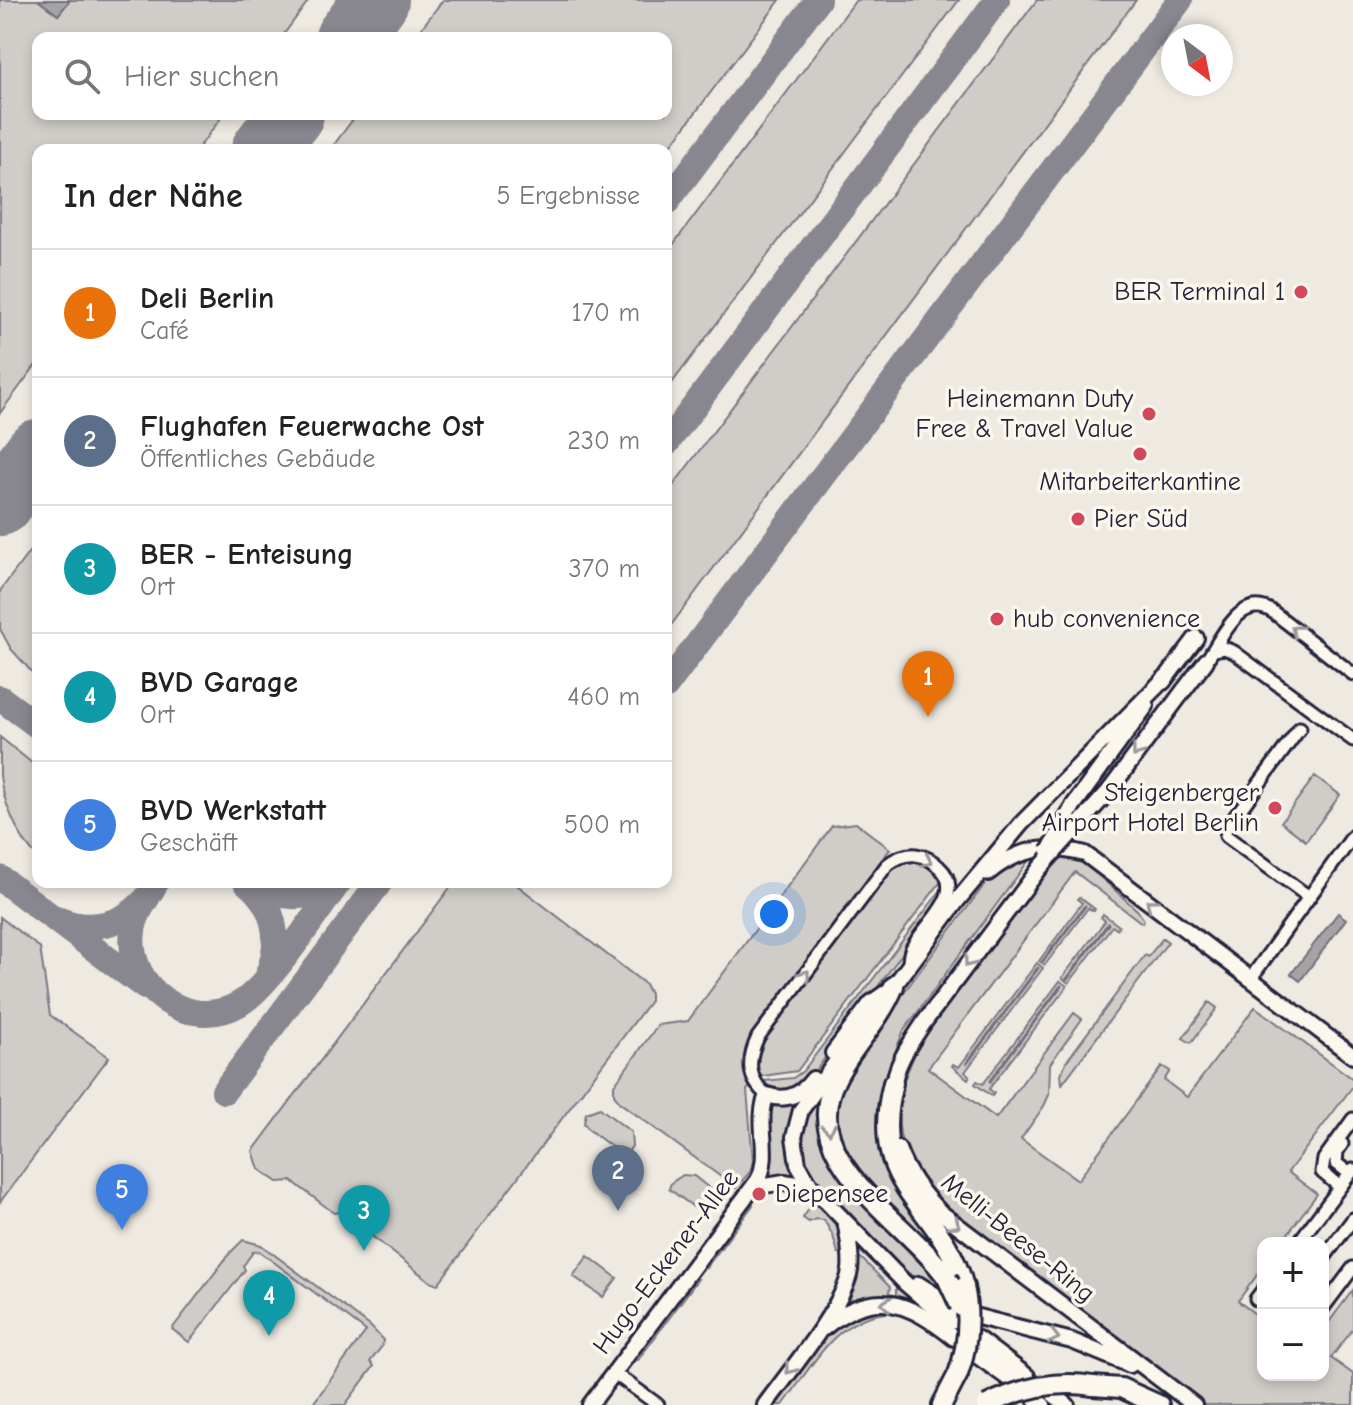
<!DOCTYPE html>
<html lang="de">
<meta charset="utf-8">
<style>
body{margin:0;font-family:"Comic Neue",sans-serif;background:#f2f2f2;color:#222}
.controls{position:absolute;right:24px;bottom:24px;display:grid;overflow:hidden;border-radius:16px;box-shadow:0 4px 12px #0003}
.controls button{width:72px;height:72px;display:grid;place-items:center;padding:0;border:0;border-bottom:2px solid #e0e0e0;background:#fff;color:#222;font:40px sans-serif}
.compass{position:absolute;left:1161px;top:24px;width:72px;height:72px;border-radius:50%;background:#fff;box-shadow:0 4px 12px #0003;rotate:148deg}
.you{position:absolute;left:774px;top:914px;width:28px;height:28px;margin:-20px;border:6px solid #fff;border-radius:50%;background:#1a73e8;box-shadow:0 0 0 12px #1a73e833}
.badge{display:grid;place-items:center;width:52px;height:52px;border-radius:50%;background:#ea580c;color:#fff;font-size:26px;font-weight:700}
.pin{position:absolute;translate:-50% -66px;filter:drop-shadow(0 2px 4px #0008)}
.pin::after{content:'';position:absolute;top:42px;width:28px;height:24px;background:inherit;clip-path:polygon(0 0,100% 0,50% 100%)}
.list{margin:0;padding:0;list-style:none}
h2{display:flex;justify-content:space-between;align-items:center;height:104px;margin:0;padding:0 32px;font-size:34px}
h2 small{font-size:26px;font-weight:400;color:#767676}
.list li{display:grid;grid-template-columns:52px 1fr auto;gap:24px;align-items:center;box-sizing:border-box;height:128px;padding:0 32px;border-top:2px solid #e0e0e0}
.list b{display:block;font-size:30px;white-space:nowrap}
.list p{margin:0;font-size:26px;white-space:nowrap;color:#767676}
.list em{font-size:26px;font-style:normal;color:#767676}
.icon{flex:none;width:44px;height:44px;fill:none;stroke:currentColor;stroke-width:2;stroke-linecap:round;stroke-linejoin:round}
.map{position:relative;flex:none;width:1353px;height:1405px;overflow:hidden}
.search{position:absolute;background:#fff;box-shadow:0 4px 12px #0003;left:32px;top:32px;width:640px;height:88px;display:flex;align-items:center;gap:20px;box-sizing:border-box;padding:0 28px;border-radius:16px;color:#767676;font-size:30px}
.panel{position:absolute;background:#fff;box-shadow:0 4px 12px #0003;left:32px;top:144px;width:640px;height:744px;border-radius:16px}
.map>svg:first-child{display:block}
</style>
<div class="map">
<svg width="1353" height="1405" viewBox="0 0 1353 1405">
<rect width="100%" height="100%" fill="#eeeae2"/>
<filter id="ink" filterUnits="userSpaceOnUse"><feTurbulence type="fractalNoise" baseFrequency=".0125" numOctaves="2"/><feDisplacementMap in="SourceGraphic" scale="16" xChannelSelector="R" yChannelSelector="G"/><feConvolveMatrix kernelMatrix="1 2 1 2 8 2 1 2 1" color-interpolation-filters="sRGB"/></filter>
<g filter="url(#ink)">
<path fill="#d0cdc9" stroke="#797882" stroke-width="2" d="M0 0H38L58 15 70 0H309L281 38H38V114H224L197 150H38V362L0 413Z
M443 0H780L666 152 330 150 357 114H666V38H414Z
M856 0H959L666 391V254Z
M1037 0H1136L666 632V495Z
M38 540V679L11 649 0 629V591Z
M0 737 38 768V857C19 841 3 801 0 776 0 764 0 750 0 737Z
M1315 776 1340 795 1306 841 1281 822Z
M856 823 890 849 751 1038C743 1055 741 1069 751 1086L747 1090 753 1161 750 1172 736 1188 619 1102 614 1094V1085L658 1025 688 1021 832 826Z
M1032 856 903 1032 890 1065 882 1107 949 1268 861 1180 840 1152 833 1109 851 1063 988 880 998 871Z
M1059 856 1086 864 1137 910 1144 920 1142 923 1075 872 928 1068 996 1118 1074 1013 1082 1019 1050 1064 1049 1095 1044 1106 1021 1139 1078 1180 1162 1066 1170 1071 1164 1080 1187 1097 1255 1007 1353 1079V1086L1288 1172 1317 1194 1281 1243H1263V1267L1238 1301 1263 1320V1375H1323V1330L1353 1290V1329L1331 1358 1353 1374V1405H1202L943 1209 909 1164 900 1135 898 1112 900 1089 919 1044Z
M905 860 925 864 942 880 797 1071 763 1076 759 1080 754 1064 764 1037 893 866Z
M474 882H513L645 984 650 994V1001L438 1284 432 1283 341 1212 334 1213 292 1181 278 1182 259 1169 253 1151 452 885Z
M944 886 939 902 933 912 808 1081 802 1086 780 1093 761 1083 764 1081 793 1078 803 1071Z
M1079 897 1095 909 1094 911 1088 908 1045 965 1039 961 1082 903 1077 899Z
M1103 914 1119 926 1117 929 1112 926 1069 983 1062 978 1105 921 1101 917Z
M0 917 40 948 50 1015 109 1057 0 1202Z
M1163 938 1168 942 1062 1084 1061 1074 1066 1062 1145 955 1148 957Z
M1037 963 1043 968 965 1072 970 1076 968 1079 952 1066 953 1064 959 1067Z
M1060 981 1067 986 989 1089 994 1093 992 1096 975 1084 977 1081 983 1084Z
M1209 1002 1217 1008 1191 1043 1183 1038Z
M829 1079 821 1121 938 1277 947 1295 916 1279 892 1260 822 1191 807 1172 801 1155V1123Z
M795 1102 798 1104C785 1130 792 1151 798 1178L769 1179 768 1110 774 1104Z
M600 1108 631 1132 632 1146 625 1157 588 1129 584 1123 586 1113Z
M683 1175 694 1176 714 1192 715 1196 702 1213 669 1189 671 1183Z
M798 1190C825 1195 841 1228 846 1252L838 1253 833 1236 824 1220 816 1219 809 1222 803 1218 813 1203Z
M751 1198 753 1205 706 1268 704 1260Z
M854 1237 952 1325V1329L918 1306 896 1298V1286L860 1251H855Z
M243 1240 261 1245 370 1326 383 1340 382 1346 370 1362 374 1366 345 1405H312L366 1331 259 1251 253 1252 243 1266 245 1270 189 1342 172 1329 230 1253Z
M588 1256 617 1278 603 1297 573 1276Z
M855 1258H861L890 1287 888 1297 861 1299 845 1305 843 1300Z
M690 1278 698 1279 638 1360 633 1356Z
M886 1308V1313C834 1318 812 1367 783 1405H774L834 1326 853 1313Z"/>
<path fill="#a6a3a7" stroke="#716f7c" stroke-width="2" d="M38 0H70L58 15Z
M1338 913 1346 919 1300 981 1291 974Z"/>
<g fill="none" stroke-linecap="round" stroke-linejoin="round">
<path stroke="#716f7c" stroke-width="3" d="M1043 961 1085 906
M1067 979 1108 924
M967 1063 1038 968
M990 1081 1061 986"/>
<path stroke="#88868e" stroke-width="26" d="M666 203 818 0
M666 444 997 0
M666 686 1180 0
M0 698 38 726
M0 878 145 987
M156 882C148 899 135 912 133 931 125 988 189 1033 239 1004 269 987 316 913 339 882
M246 882C274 904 282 937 269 971
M249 883C278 899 308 902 336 882
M60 920C91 932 122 925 144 901
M224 1091 380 882"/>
<path stroke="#88868e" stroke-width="66" d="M348 38 376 0
M264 150 291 114
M0 503 38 452"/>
<g stroke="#22223b" stroke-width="17">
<path id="minor" d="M1214 650 1224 648 1234 652 1353 740
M1206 661C1222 639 1240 591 1273 612L1353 674
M1226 829 1300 728
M1226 836 1309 897
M1251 978 1353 836
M767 1095C747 1079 747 1060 758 1037L887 865C896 858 905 854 916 855 924 856 933 861 939 867 968 893 925 923 912 948 909 953 909 960 909 966
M1342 1144 1337 1151 1336 1163 1350 1174
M1340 1187 1322 1172 1324 1159 1353 1119
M1298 1243 1353 1170
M1323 1259 1353 1219
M1263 1290 1256 1299 1263 1304
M1323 1308 1353 1268
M614 1373 658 1405"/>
</g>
<g stroke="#22223b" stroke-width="20">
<path id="tertiary" d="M1163 682 1196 638
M1184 690 1206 661
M1073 806 1146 706
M988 873C1018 848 1049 844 1085 854L1353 1056
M888 994 957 901 1021 824 1167 676
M846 1048 801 1110 794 1137 798 1164 811 1186 905 1283 927 1302 954 1321
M833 1053 871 1003 891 989
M893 1092C893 1067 911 1042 925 1021L1040 868
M898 1149C907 1174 922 1194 940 1212L1194 1405
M753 1187 784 1182 811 1186
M918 1284 951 1305
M978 1317 1072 1341 1130 1365
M824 1328C874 1286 908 1302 954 1338
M978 1339 1027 1376
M976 1355 1012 1381
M1054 1395 1067 1405
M1035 1399 1043 1405
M590 1405 758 1180C772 1153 755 1122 767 1095 787 1102 801 1095 813 1079
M765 1405C786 1376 846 1303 850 1270 852 1254 848 1237 845 1221"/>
</g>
<g stroke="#22223b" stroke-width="24">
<path id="trunk" d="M894 986C879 1023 852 1046 836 1079 794 1161 907 1220 947 1278
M893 1083C865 1191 942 1202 964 1287
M1093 1386 1121 1388 1159 1405
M942 1405 958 1374"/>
</g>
<use href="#minor" stroke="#fbf7ec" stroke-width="11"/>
<use href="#tertiary" stroke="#fbf7ec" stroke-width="14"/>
<use href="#trunk" stroke="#fbf7ec" stroke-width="18"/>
<g stroke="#22223b" stroke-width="20" stroke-linecap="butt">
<path id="tertiary-bridge" d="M1049 851 1073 806
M1040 868 1109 791 1184 690"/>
</g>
<g stroke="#22223b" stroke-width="24" stroke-linecap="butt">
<path id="trunk-bridge" d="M947 1278 960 1306
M958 1374C968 1346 970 1315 964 1287
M987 1405C1021 1388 1055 1380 1093 1386"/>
</g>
<use href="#tertiary-bridge" stroke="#fbf7ec" stroke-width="14"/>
<use href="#trunk-bridge" stroke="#fbf7ec" stroke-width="18"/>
</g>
<defs><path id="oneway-chevron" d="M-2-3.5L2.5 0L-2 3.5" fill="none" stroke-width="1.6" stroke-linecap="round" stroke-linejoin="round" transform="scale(2)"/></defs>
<g stroke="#99979c">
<use href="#oneway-chevron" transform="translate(1296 630) rotate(-141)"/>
<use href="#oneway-chevron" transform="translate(1137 752) rotate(127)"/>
<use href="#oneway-chevron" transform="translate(927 861) rotate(26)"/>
<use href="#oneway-chevron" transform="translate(1151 904) rotate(-142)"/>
<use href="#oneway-chevron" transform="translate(969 962) rotate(127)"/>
<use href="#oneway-chevron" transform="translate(805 975) rotate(-53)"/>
<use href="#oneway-chevron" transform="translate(829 1129) rotate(82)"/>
<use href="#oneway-chevron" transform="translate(955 1224) rotate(38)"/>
<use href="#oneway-chevron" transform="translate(886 1304) rotate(-175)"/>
<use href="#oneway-chevron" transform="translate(1054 1337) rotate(13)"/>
<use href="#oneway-chevron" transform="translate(790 1369) rotate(126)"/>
</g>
</g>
<g fill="#d1495b" stroke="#fbf7ec" stroke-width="3">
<circle cx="1301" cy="292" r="8"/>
<circle cx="1149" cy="414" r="8"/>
<circle cx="1140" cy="454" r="8"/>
<circle cx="1078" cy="519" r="8"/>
<circle cx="997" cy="619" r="8"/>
<circle cx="1275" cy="808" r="8"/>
<circle cx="759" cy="1194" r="8"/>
</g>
<g text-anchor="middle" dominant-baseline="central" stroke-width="7" stroke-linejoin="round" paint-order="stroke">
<g font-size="26" fill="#22223b" stroke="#fbf7ec" text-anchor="end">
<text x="1285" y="292">BER Terminal 1</text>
<text x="1133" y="399">Heinemann Duty<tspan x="1133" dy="30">Free &amp; Travel Value</tspan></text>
<text x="1140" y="482" text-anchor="middle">Mitarbeiterkantine</text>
<text x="1094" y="519" text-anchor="start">Pier Süd</text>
<text x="1013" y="619" text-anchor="start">hub convenience</text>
<text x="1259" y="793">Steigenberger<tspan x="1259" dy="30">Airport Hotel Berlin</tspan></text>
<text x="775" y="1194" text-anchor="start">Diepensee</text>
</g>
<g font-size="26" fill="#22223b" stroke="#fbf7ec">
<text transform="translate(1018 1238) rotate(39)">Melli-Beese-Ring</text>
<text transform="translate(666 1262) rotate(-53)">Hugo-Eckener-Allee</text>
</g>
</g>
</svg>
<div class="controls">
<button>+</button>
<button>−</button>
</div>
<svg class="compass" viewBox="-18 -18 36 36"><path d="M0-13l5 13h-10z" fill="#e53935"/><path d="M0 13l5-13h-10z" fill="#767676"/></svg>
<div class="you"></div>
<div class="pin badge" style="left:928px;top:717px;background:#e8710a">1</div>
<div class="pin badge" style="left:618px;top:1211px;background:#5c6f8a">2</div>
<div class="pin badge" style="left:364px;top:1251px;background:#0f9aa8">3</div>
<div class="pin badge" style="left:269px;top:1336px;background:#0f9aa8">4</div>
<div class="pin badge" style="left:122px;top:1230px;background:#3f7fe0">5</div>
<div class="search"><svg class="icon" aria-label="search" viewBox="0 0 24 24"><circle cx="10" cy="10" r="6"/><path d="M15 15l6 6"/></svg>Hier suchen</div>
<section class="panel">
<h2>In der Nähe<small>5 Ergebnisse</small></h2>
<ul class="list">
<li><span class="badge" style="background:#e8710a">1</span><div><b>Deli Berlin</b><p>Café</p></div><em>170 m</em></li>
<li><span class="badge" style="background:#5c6f8a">2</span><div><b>Flughafen Feuerwache Ost</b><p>Öffentliches Gebäude</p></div><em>230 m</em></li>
<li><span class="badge" style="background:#0f9aa8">3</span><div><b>BER - Enteisung</b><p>Ort</p></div><em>370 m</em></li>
<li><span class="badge" style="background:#0f9aa8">4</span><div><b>BVD Garage</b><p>Ort</p></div><em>460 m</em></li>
<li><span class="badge" style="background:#3f7fe0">5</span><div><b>BVD Werkstatt</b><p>Geschäft</p></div><em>500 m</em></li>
</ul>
</section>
</div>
